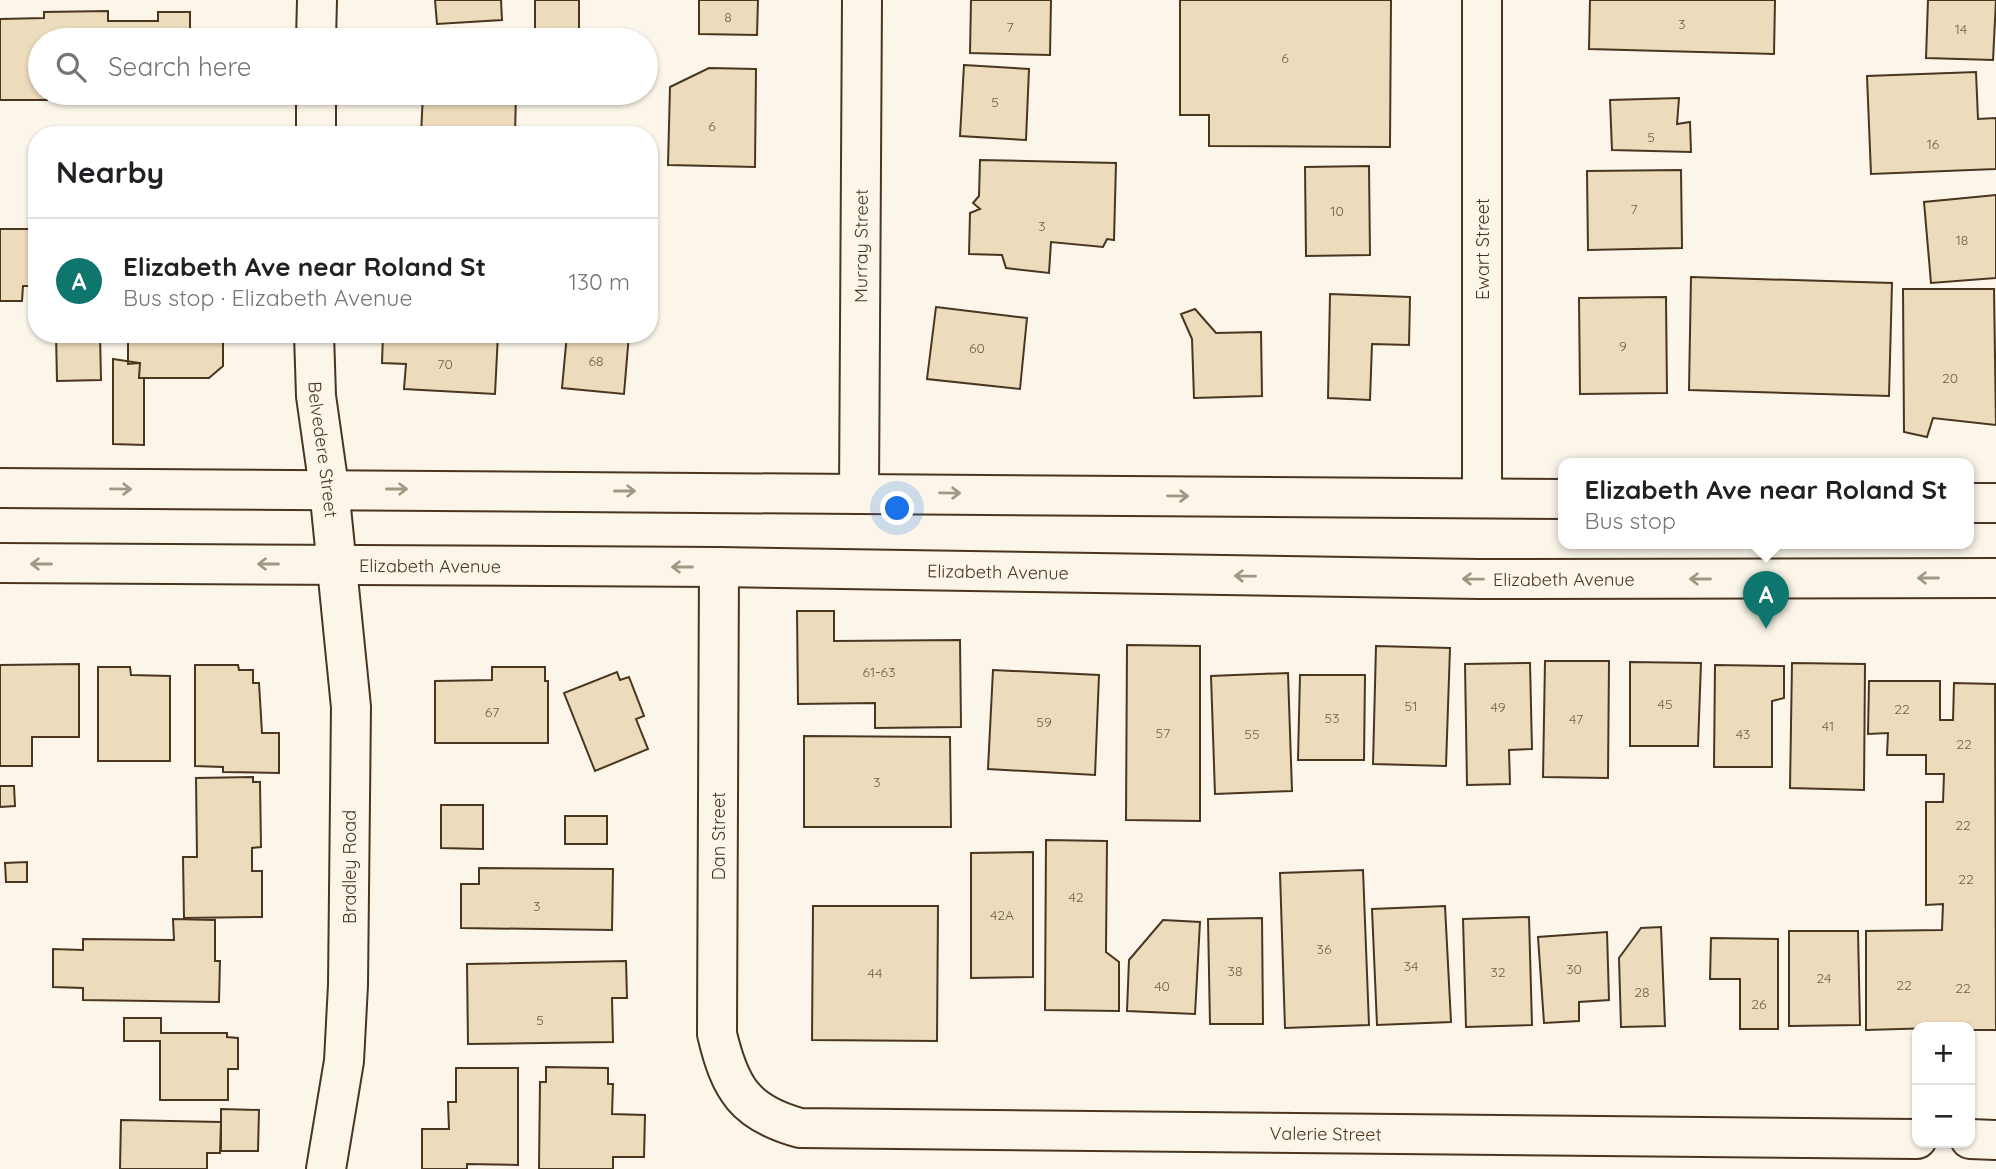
<!DOCTYPE html>
<meta charset="utf-8">
<style>
body{margin:0;font-family:Quicksand,sans-serif;background:#f6f6f6;color:#202124}
.controls{position:absolute;right:21px;bottom:21px;display:grid;overflow:hidden;border-radius:14px;box-shadow:0 2px 5px #0004}
.controls button{width:63px;height:63px;display:grid;place-items:center;padding:0;border:0;border-bottom:2px solid #e0e0e0;background:#fff;color:#202124;font:35px sans-serif}
.you{position:absolute;left:898px;top:509px;width:24px;height:24px;margin:-18px;border:5px solid #fff;border-radius:50%;background:#1a73e8;box-shadow:0 0 0 10px #1a73e833}
.badge{display:grid;place-items:center;width:46px;height:46px;border-radius:50%;background:#0f766e;color:#fff;font-size:23px;font-weight:700}
.pin{position:absolute;translate:-50% -58px;filter:drop-shadow(0 2px 4px #0008)}
.pin::after{content:'';position:absolute;top:37px;width:24px;height:21px;background:inherit;clip-path:polygon(0 0,100% 0,50% 100%)}
.popup{position:absolute;left:1558px;top:458px;width:416px;height:91px;box-sizing:border-box;display:grid;place-content:center;border-radius:14px;background:#fff;filter:drop-shadow(0 2px 5px #0005);font-size:23px;white-space:nowrap;color:#757577}
.popup b{font-size:26px;color:#202124}
.popup::after{content:'';position:absolute;left:50%;top:100%;margin-left:-14px;border:14px solid transparent;border-top-color:#fff}
.list{margin:0;padding:0;list-style:none}
h2{display:flex;justify-content:space-between;align-items:center;height:91px;margin:0;padding:0 28px;font-size:30px}
h2 small{font-size:23px;font-weight:400;color:#757577}
.list li{display:grid;grid-template-columns:46px 1fr auto;gap:21px;align-items:center;box-sizing:border-box;height:126px;padding:0 28px;border-top:2px solid #e0e0e0}
.list b{display:block;font-size:26px;white-space:nowrap}
.list p{margin:0;font-size:23px;white-space:nowrap;color:#757577}
.list em{font-size:23px;font-style:normal;color:#757577}
.icon{flex:none;width:38px;height:38px;fill:none;stroke:currentColor;stroke-width:2;stroke-linecap:round;stroke-linejoin:round}
.map{position:relative;flex:none;width:1996px;height:1169px;overflow:hidden}
.search{position:absolute;background:#fff;box-shadow:0 2px 5px #0004;left:28px;top:28px;width:630px;height:77px;display:flex;align-items:center;gap:18px;box-sizing:border-box;padding:0 24px;border-radius:38px;color:#757577;font-size:26px}
.panel{position:absolute;background:#fff;box-shadow:0 2px 5px #0004;left:28px;top:126px;width:630px;height:217px;border-radius:28px}
.map>svg:first-child{display:block}
</style>
<div class="map">
<svg width="1996" height="1169" viewBox="0 0 1996 1169">
<rect width="100%" height="100%" fill="#fbf6e9"/>
<path fill="#ecdcbc" stroke="#4a3520" stroke-width="2" d="M435 0H501L502 20 437 24Z
M535 0H579V38L535 37Z
M699 0H758L757 35 699 34Z
M971 0H1051L1050 55 970 53Z
M1180 0H1391L1390 147 1209 146V115H1180Z
M1590 0H1775L1774 54 1589 49Z
M1928 0H1996L1993 60 1926 58Z
M108 11V21H158V12H190V40H40V93H46L47 100H0V19L44 18V12Z
M964 65 1029 69 1026 140 960 136Z
M709 68 756 69 755 167 668 165 670 87Z
M1976 72 1978 119 1996 118V169L1871 174 1867 76Z
M106 93H158V100H105Z
M423 93H516L515 135H421Z
M1679 98 1677 124 1690 122 1691 152 1612 150 1610 100Z
M980 160 1116 163 1114 240 1107 239 1103 247 1051 242 1049 273 1006 268 1002 255 969 254 970 213 980 209 973 203 979 196Z
M1369 166 1370 255 1306 256 1305 167Z
M1681 170 1682 248 1588 250 1587 171Z
M1996 195V278L1931 283 1924 202Z
M0 229H37V286H23L22 301H0Z
M1691 277 1892 283 1889 396 1689 390Z
M1903 289H1994L1996 425 1933 418 1927 437 1904 432Z
M1330 294 1410 297 1409 345 1372 344 1370 400 1328 398Z
M1666 297 1667 393 1580 394 1579 298Z
M936 307 1027 318 1020 389 927 379Z
M1195 309 1216 333 1261 332 1262 396 1194 398 1192 339 1181 314Z
M56 334H100L101 380 57 381Z
M128 334H223V366L209 378H139L140 363 128 364Z
M383 334H498L495 394 404 389 406 364 382 363Z
M567 334H629L624 394 562 388Z
M113 359 140 363 139 378H144V445L113 444Z
M797 611H834V641L960 640 961 727 875 728V703L798 704Z
M1127 645 1200 646V821L1126 820Z
M1376 646 1450 648 1446 766 1373 764Z
M1545 661H1609L1608 778 1543 777Z
M1630 662 1701 663 1698 746H1630Z
M1530 663 1532 749 1509 750 1510 784 1467 785 1465 664Z
M1792 663 1865 664 1864 790 1790 788Z
M79 664V737H32V766H0V665Z
M195 665H238L239 670H253V683H259L262 733H279V773L223 772V767L195 766Z
M1715 665 1784 666V698L1772 701V767H1714Z
M98 667H130L131 675 170 676V761H98Z
M492 667H545V681H548V743H435V681L492 680Z
M993 670 1099 675 1095 775 988 769Z
M617 672 620 680 629 677 644 716 636 719 648 749 595 771 564 693Z
M1288 673 1292 791 1215 794 1211 676Z
M1300 675H1365L1364 760H1298Z
M1869 681H1940V720H1953L1954 683 1995 684 1996 1030H1970V1027L1866 1030V931L1942 930 1943 904 1926 905V802H1943L1944 774H1926V755H1887L1888 733 1868 734Z
M804 736 950 737 951 827H804Z
M253 777V782H260L261 847 252 848V871H262V917L184 918 183 857H197L196 778Z
M0 786H14L15 806 0 807Z
M441 805H483V849L441 848Z
M565 816H607V844H565Z
M1046 840 1107 841 1106 952 1119 962V1011L1045 1010Z
M1033 852V977L971 978V853Z
M27 862V882H6L5 863Z
M479 868 613 869 612 930 461 928V884H479Z
M1363 870 1369 1025 1285 1028 1280 873Z
M813 906H938L937 1041 812 1040Z
M1445 906 1451 1022 1377 1025 1372 909Z
M1529 917 1532 1025 1466 1027 1463 919Z
M1262 918 1263 1024H1210L1208 919Z
M173 919 215 920V961H220L219 1002 83 1000V988L53 987V949L83 950V939L174 940Z
M1163 920 1200 922 1195 1014 1127 1011 1129 960Z
M1661 927 1665 1026 1621 1027 1619 958 1641 928Z
M1789 931H1858L1860 1025 1789 1026Z
M1607 932 1609 1000 1579 1002V1021L1544 1023 1538 937Z
M1711 938 1778 939V1029H1740V979H1710Z
M626 961 627 998H612L613 1042 468 1044 467 964Z
M124 1018H161V1033H227V1037L238 1038V1069H228V1100H160V1041H124Z
M546 1067 608 1068V1084H613L612 1114 645 1115 644 1157H613V1169H539L540 1082H546Z
M456 1068H518V1165L467 1164V1169H422V1129H449L448 1102H456Z
M221 1109 259 1110 258 1151H221Z
M121 1120 221 1122 220 1153H207V1169H120Z"/>
<g fill="none" stroke-linecap="round" stroke-linejoin="round">
<g stroke="#4a3520" stroke-width="42">
<g id="minor">
<path d="M1482 0V498"/>
<path d="M316 40 317 0"/>
<path d="M316 135V93"/>
<path id="s1" d="M314 334 316 396 329 488 351 707 348 985 344 1061 326 1169"/>
<path id="s2" d="M859 493 862 0"/>
<path id="s3" d="M719 567 717 1034C730 1089 745 1113 800 1128L1917 1139"/>
<path d="M1970 1139 1996 1140"/>
</g>
</g>
<g stroke="#4a3520" stroke-width="42">
<g id="trunk">
<path d="M0 488 1563 499"/>
<path d="M1969 503H1996"/>
<path id="s4" d="M0 563 719 567 1479 579 1996 578"/>
</g>
</g>
<use href="#minor" stroke="#fbf6e9" stroke-width="38"/>
<use href="#trunk" stroke="#fbf6e9" stroke-width="38"/>
</g>
<defs><path id="oneway-shaft" d="M-6 0H5M1.5-3L5.5 0L1.5 3" fill="none" stroke-width="1.6" stroke-linecap="round" stroke-linejoin="round" transform="scale(1.75)"/></defs>
<g stroke="#a29684">
<use href="#oneway-shaft" transform="translate(121 489) rotate(1)"/>
<use href="#oneway-shaft" transform="translate(397 489)"/>
<use href="#oneway-shaft" transform="translate(625 491)"/>
<use href="#oneway-shaft" transform="translate(950 493) rotate(1)"/>
<use href="#oneway-shaft" transform="translate(1178 496) rotate(1)"/>
<use href="#oneway-shaft" transform="translate(41 564) rotate(-180)"/>
<use href="#oneway-shaft" transform="translate(268 564) rotate(-180)"/>
<use href="#oneway-shaft" transform="translate(682 567) rotate(-180)"/>
<use href="#oneway-shaft" transform="translate(1245 576) rotate(-179)"/>
<use href="#oneway-shaft" transform="translate(1928 578) rotate(180)"/>
<use href="#oneway-shaft" transform="translate(1473 579) rotate(-179)"/>
<use href="#oneway-shaft" transform="translate(1700 579) rotate(180)"/>
</g>
<g text-anchor="middle" dominant-baseline="central" stroke-width="5" stroke-linejoin="round" paint-order="stroke">
<g font-size="14" fill="#725f47">
<text x="728" y="17">8</text>
<text x="1682" y="24">3</text>
<text x="1010" y="27">7</text>
<text x="1961" y="29">14</text>
<text x="1285" y="58">6</text>
<text x="995" y="102">5</text>
<text x="712" y="126">6</text>
<text x="1651" y="137">5</text>
<text x="1933" y="144">16</text>
<text x="1634" y="209">7</text>
<text x="1337" y="211">10</text>
<text x="1042" y="226">3</text>
<text x="1962" y="240">18</text>
<text x="1623" y="346">9</text>
<text x="977" y="348">60</text>
<text x="596" y="361">68</text>
<text x="445" y="364">70</text>
<text x="1950" y="378">20</text>
<text x="879" y="672">61-63</text>
<text x="1665" y="704">45</text>
<text x="1411" y="706">51</text>
<text x="1498" y="707">49</text>
<text x="1902" y="709">22</text>
<text x="492" y="712">67</text>
<text x="1332" y="718">53</text>
<text x="1576" y="719">47</text>
<text x="1044" y="722">59</text>
<text x="1828" y="726">41</text>
<text x="1163" y="733">57</text>
<text x="1252" y="734">55</text>
<text x="1743" y="734">43</text>
<text x="1964" y="744">22</text>
<text x="877" y="782">3</text>
<text x="1963" y="825">22</text>
<text x="1966" y="879">22</text>
<text x="1076" y="897">42</text>
<text x="537" y="906">3</text>
<text x="1002" y="915">42A</text>
<text x="1324" y="949">36</text>
<text x="1411" y="966">34</text>
<text x="1574" y="969">30</text>
<text x="1235" y="971">38</text>
<text x="1498" y="972">32</text>
<text x="875" y="973">44</text>
<text x="1824" y="978">24</text>
<text x="1904" y="985">22</text>
<text x="1162" y="986">40</text>
<text x="1963" y="988">22</text>
<text x="1642" y="992">28</text>
<text x="1759" y="1004">26</text>
<text x="540" y="1020">5</text>
</g>
<g font-size="18" fill="#4a3520" stroke="#fbf6e9">
<text stroke="none"><textPath href="#s2" startOffset="247">Murray Street</textPath></text>
<text transform="translate(1482 249) rotate(-90)">Ewart Street</text>
<text stroke="none"><textPath href="#s1" startOffset="116">Belvedere Street</textPath></text>
<text stroke="none"><textPath href="#s4" startOffset="430">Elizabeth Avenue</textPath></text>
<text stroke="none"><textPath href="#s4" startOffset="998">Elizabeth Avenue</textPath></text>
<text stroke="none"><textPath href="#s4" startOffset="1564">Elizabeth Avenue</textPath></text>
<text transform="translate(718 836) rotate(-90)">Dan Street</text>
<text transform="translate(349 867) rotate(-90)">Bradley Road</text>
<text stroke="none"><textPath href="#s3" startOffset="1127">Valerie Street</textPath></text>
</g>
</g>
</svg>
<div class="controls">
<button>+</button>
<button>−</button>
</div>
<div class="you"></div>
<div class="pin badge" style="left:1766px;top:629px">A</div>
<div class="popup"><b>Elizabeth Ave near Roland St</b>Bus stop</div>
<div class="search"><svg class="icon" aria-label="search" viewBox="0 0 24 24"><circle cx="10" cy="10" r="6"/><path d="M15 15l6 6"/></svg>Search here</div>
<section class="panel">
<h2>Nearby<small></small></h2>
<ul class="list">
<li><span class="badge">A</span><div><b>Elizabeth Ave near Roland St</b><p>Bus stop · Elizabeth Avenue</p></div><em>130 m</em></li>
</ul>
</section>
</div>
